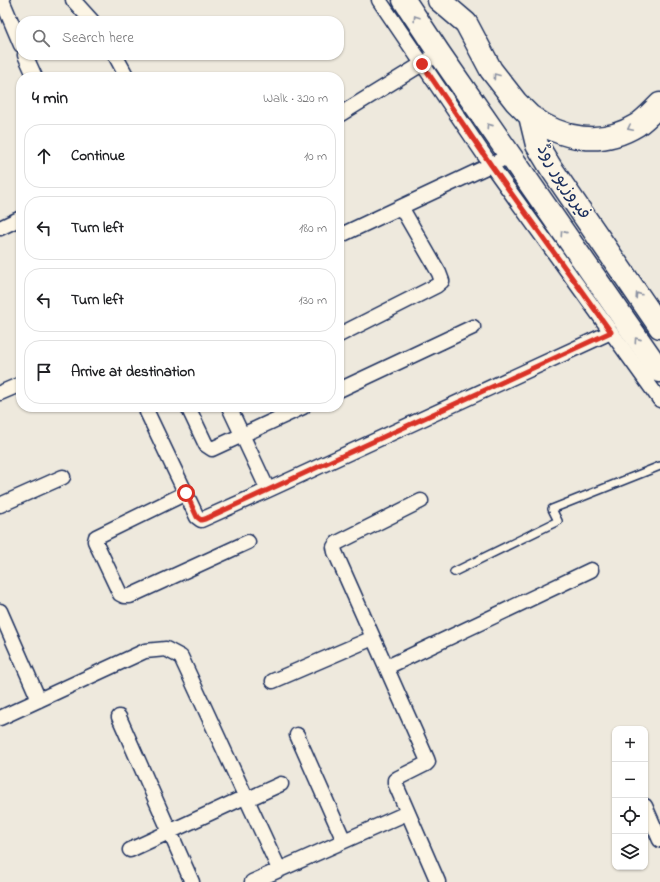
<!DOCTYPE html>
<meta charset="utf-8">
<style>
body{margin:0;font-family:"Indie Flower","Playpen Sans Arabic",sans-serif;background:#f2f2f2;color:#202124}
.controls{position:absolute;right:12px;bottom:12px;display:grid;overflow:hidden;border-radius:8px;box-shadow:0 1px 3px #0004}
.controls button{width:36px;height:36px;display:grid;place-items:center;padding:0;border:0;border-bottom:1px solid #e0e0e0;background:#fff;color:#202124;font:20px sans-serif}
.stop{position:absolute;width:12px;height:12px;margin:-9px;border:3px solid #d93025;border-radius:50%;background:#fff}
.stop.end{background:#d93025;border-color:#fff;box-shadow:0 1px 4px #0008}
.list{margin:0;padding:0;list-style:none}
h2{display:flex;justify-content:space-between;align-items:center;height:52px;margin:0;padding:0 16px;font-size:17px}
h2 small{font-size:13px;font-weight:400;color:#757577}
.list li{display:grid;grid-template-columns:26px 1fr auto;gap:12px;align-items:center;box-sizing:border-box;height:64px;margin:0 8px 8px;padding:0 8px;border:1px solid #e0e0e0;border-radius:16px}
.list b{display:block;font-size:15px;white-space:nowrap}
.list em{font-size:13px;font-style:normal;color:#757577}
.icon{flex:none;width:22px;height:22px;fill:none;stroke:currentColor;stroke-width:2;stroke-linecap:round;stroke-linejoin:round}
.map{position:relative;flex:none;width:660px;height:882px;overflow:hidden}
.search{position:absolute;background:#fff;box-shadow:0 1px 3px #0004;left:16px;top:16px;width:328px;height:44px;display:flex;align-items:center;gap:10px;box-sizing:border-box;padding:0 14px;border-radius:16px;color:#757577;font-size:15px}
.panel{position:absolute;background:#fff;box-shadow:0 1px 3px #0004;left:16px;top:72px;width:328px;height:340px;border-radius:16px}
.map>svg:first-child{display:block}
</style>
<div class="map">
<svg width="660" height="882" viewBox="0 0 660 882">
<rect width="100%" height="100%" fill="#eee9dd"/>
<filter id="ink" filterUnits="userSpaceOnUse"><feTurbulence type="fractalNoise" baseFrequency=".025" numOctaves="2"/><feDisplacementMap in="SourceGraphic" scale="8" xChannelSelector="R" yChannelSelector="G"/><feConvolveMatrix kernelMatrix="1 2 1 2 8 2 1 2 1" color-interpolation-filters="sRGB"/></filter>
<g filter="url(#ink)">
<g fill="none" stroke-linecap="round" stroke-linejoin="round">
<g stroke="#1b2f5e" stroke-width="10">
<path id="service" d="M454 572 558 521 552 509 660 466"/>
</g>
<g stroke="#1b2f5e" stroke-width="17">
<path id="minor" d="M2 0 21 45
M73 0 92 21
M379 0 491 165 660 400
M25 55 35 77
M115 55 127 77
M339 115 430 59
M0 228 21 218
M339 236 499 161
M339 335 436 286 442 281 439 273 401 207
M339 390 473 327
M0 393 21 384
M148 407 147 412 197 517 201 520 268 490 611 332
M188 407 206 445 212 449 303 407
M229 407 268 490
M186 493 96 537 95 541 120 594 124 596H130L248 542
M421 501 337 543 334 547 335 552 427 759 428 762 426 764 398 778 395 780V783L438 882
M0 505 63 477
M0 611 39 700
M387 667 591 570
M273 681 373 638
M119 717 192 882
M0 718 145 651 166 649 181 657 279 869
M297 735 344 841
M248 799 281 784
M645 806 660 840
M130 850 247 796
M252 882 407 813"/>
</g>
<g stroke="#1b2f5e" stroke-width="25">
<path id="trunk" d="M404 0 439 53 660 371
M439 0 466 23 491 70 516 102 530 116 537 145 551 168 660 327
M530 116C563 140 601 147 637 125 646 119 653 111 660 104"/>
</g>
<use href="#service" stroke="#fcf5e5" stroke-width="7"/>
<use href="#minor" stroke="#fcf5e5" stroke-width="14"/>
<use href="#trunk" stroke="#fcf5e5" stroke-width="22"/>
</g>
<defs><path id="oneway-chevron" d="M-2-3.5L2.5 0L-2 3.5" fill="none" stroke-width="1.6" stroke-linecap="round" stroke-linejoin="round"/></defs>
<g stroke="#8c92a2">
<use href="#oneway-chevron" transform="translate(416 18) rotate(-123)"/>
<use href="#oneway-chevron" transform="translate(496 76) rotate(-126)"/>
<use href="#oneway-chevron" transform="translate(489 126) rotate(-125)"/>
<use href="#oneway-chevron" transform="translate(630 128) rotate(153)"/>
<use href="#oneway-chevron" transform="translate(563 233) rotate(-125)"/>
<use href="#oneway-chevron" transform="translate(638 295) rotate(-124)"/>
<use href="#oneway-chevron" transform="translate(637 340) rotate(-125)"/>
</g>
</g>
<g fill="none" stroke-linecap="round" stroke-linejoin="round" filter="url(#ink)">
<path stroke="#d93025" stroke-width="5" d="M186 493 197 517 201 520 205 519 611 332 491 165 422 64"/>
</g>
<g text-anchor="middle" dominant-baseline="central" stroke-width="3.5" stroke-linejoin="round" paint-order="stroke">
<g font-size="18" fill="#1b2f5e" stroke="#fcf5e5">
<text transform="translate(563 182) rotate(58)">فیروزپور روڈ</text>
</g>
</g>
</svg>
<div class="controls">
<button>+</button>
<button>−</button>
<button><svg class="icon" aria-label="locate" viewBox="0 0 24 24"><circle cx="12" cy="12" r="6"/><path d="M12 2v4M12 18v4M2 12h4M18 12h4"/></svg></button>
<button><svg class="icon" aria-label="layers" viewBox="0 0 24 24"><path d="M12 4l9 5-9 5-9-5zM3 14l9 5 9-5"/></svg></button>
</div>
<div class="stop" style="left:186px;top:493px"></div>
<div class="stop end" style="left:422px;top:64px"></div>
<div class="search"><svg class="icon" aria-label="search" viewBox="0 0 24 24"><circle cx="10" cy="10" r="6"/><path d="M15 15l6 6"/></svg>Search here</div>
<section class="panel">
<h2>4 min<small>Walk · 320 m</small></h2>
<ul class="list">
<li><svg class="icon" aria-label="ahead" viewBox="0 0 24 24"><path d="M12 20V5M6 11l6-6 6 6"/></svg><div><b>Continue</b></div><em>10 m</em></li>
<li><svg class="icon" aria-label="left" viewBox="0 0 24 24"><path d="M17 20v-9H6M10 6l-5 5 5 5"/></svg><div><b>Turn left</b></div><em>180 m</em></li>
<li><svg class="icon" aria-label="left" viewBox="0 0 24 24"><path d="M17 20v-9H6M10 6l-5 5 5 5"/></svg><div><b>Turn left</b></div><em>130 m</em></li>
<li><svg class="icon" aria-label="arrive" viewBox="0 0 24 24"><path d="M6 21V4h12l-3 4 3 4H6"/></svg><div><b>Arrive at destination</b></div></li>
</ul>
</section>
</div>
